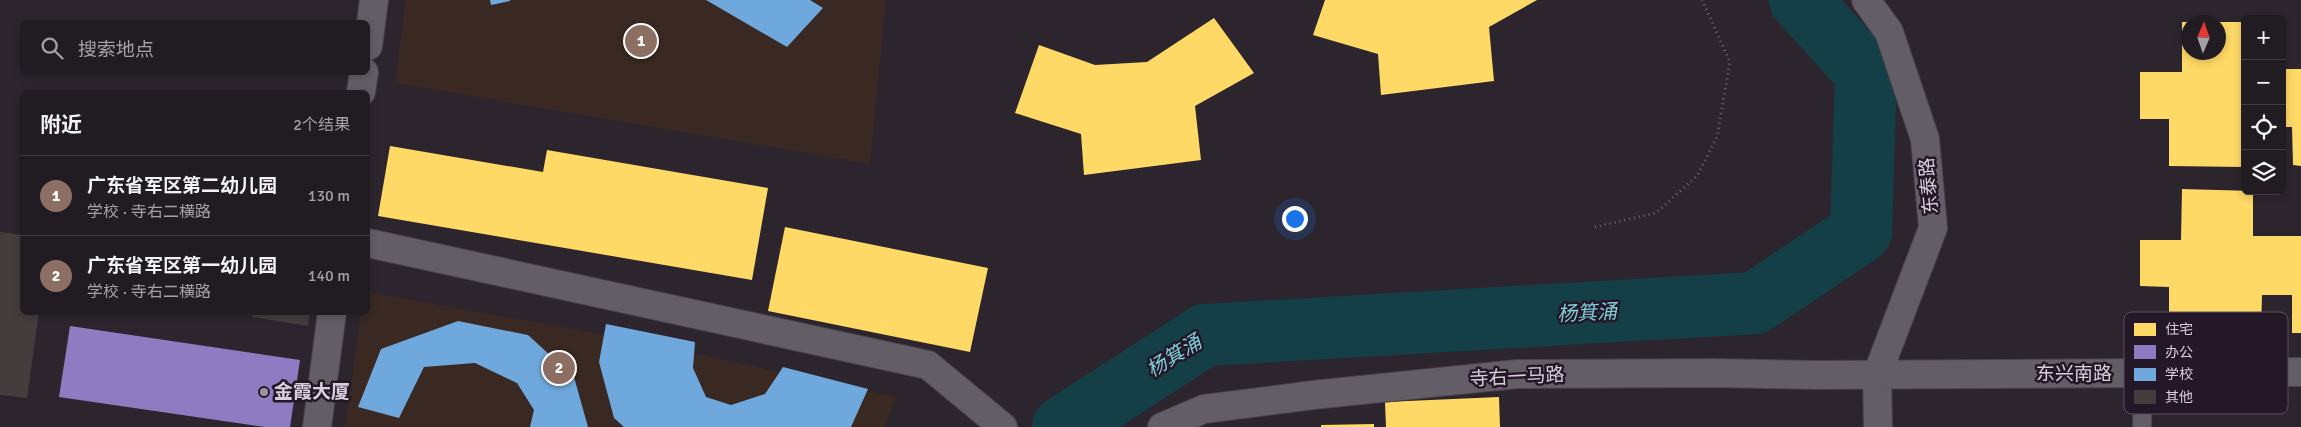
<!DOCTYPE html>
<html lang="zh">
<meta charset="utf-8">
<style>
body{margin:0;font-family:Signika,"Noto Sans SC",sans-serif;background:#2d292f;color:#f1f3f6}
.controls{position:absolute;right:15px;top:15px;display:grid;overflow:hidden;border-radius:8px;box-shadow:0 2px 8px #0003}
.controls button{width:45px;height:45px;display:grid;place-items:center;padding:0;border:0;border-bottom:1px solid #3e3a40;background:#211c22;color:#f1f3f6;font:25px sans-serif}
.compass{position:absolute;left:2181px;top:15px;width:45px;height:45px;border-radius:50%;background:#211c22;box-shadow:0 2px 8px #0003;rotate:2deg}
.you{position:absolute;left:1294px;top:218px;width:18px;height:18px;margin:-12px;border:4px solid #fff;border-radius:50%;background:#1a73e8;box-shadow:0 0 0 8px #1a73e833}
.badge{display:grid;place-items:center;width:32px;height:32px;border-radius:50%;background:#2563eb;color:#fff;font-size:16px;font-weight:700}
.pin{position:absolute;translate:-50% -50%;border:2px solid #fff;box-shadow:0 1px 5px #0006}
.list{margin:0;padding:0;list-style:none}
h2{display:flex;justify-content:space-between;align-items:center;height:65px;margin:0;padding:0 20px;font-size:21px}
h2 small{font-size:16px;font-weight:400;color:#a2a1a5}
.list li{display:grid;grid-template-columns:32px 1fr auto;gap:15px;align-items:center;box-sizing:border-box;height:80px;padding:0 20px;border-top:1px solid #3e3a40}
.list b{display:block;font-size:19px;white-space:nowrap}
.list p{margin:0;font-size:16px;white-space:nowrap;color:#a2a1a5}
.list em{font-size:16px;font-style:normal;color:#a2a1a5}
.icon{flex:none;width:28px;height:28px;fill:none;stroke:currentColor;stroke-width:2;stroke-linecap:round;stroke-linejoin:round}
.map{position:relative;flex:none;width:2301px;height:427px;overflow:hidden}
.search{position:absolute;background:#211c22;box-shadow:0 2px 8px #0003;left:20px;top:20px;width:350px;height:55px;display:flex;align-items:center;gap:12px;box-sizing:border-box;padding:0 18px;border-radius:8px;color:#a2a1a5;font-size:19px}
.panel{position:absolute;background:#211c22;box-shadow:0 2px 8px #0003;left:20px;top:90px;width:350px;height:225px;border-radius:8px}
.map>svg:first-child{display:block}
</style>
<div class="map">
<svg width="2301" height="427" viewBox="0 0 2301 427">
<rect width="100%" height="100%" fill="#2c252e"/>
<path fill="#392922" d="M406 0H886L870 164 395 83Z
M368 292 633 340 896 397 885 427H345L361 313 368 312Z"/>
<path fill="#ffd966" d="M1325 0H1537L1489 27 1494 81 1381 95 1378 54 1313 35Z
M1214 18 1254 73 1195 106 1201 160 1084 175 1081 134 1015 113 1039 45 1095 65 1147 62Z
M2182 22H2188V52H2218V22H2245V167L2169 166V119H2140V72H2182Z
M2282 69H2301V166L2293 165 2292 127H2282Z
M390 146 543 172 547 150 768 188 752 280 378 216Z
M2182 189 2253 191V236H2301V333H2292V295H2262L2261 334 2169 333V287L2140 286V240H2181Z
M785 227 988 268 970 352 768 311Z
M1499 397 1500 427H1386L1385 402Z
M1374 424V427H1321V425Z"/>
<path fill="#8e7cc3" d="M70 326 300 360 290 427H265L59 397Z"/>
<path fill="#6fa8dc" d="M490 0H510V1L491 5Z
M706 0H810L823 8 787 47Z
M458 321 528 335 574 377 588 427H530L534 410 517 383 475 363 424 367 399 418 358 407 381 349Z
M606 324 695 342 693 368 706 397 731 405 765 394 783 367 868 389 851 427H624L614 418 599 362Z"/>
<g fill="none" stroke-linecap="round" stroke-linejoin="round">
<path stroke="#153f46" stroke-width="62" d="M1063 427 1205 335 1755 303 1861 232 1866 73 1800 0"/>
</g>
<path fill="#443d3d" d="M0 232 22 235V312H39L27 398 0 395Z
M253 312H310L308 326 252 317Z"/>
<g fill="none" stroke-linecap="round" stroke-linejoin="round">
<g stroke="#474149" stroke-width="20">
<path id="service" d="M2142 427 2143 373"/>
</g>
<g stroke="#474149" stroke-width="30">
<path id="minor" d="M368 46 374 0
M361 92 364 72
M368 243 928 365 1003 427
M1877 375 1878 427
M317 427 332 312
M1162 427 1204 409 1313 395 1517 374 1714 373 1816 375 2301 372"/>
</g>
<g stroke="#474149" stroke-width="30">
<path id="tertiary" d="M1866 0 1889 32 1925 139 1933 228 1877 375"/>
</g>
<path stroke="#69646a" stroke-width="3" stroke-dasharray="1 4" stroke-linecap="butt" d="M1595 227 1656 213 1697 176 1717 137 1730 62 1702 0"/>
<use href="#service" stroke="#635d65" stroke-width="18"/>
<use href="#minor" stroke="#635d65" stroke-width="28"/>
<use href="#tertiary" stroke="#635d65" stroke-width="28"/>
</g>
<circle fill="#9c949e" stroke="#241828" stroke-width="2" cx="264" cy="392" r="5"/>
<g text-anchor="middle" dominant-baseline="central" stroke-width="5" stroke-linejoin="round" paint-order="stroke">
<g font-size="19" fill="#d8cfdb" stroke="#241828">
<text transform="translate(1929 186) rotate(-95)">东泰路</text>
<text x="2074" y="374">东兴南路</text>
<text transform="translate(1517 377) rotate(-3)">寺右一马路</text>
</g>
<g font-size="19" font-weight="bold" fill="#d8cfdb" stroke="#241828" text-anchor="start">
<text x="274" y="392">金霞大厦</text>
</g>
<g font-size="20" font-style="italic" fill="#7eceda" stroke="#241828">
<text transform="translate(1587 313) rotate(-3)">杨箕涌</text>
<text transform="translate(1174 356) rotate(-32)">杨箕涌</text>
</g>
</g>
<rect x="2124" y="312" width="164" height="102" rx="8" fill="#241828" stroke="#5a4f5e" stroke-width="1"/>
<rect x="2134" y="323" width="22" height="13" fill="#ffd966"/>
<rect x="2134" y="345" width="22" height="14" fill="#8e7cc3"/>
<rect x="2134" y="368" width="22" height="13" fill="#6fa8dc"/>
<rect x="2134" y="390" width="22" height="14" fill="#443d3d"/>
<g font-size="14" fill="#d8cfdb">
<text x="2165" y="334">住宅</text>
<text x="2165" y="357">办公</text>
<text x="2165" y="379">学校</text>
<text x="2165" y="402">其他</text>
</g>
</svg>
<div class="controls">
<button>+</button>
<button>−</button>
<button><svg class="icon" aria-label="locate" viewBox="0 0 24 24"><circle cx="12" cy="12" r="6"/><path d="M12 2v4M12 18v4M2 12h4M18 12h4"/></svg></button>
<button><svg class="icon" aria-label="layers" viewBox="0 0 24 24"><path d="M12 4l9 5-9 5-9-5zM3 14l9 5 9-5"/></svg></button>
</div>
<svg class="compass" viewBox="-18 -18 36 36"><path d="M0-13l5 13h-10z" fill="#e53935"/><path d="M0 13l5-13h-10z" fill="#a2a1a5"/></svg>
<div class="you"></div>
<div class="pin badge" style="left:641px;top:41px;background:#8d6e63">1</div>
<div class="pin badge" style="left:559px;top:368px;background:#8d6e63">2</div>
<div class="search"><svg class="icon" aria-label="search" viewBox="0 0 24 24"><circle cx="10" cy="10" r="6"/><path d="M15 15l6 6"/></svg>搜索地点</div>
<section class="panel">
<h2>附近<small>2个结果</small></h2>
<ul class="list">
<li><span class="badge" style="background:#8d6e63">1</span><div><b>广东省军区第二幼儿园</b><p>学校 · 寺右二横路</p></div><em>130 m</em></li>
<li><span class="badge" style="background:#8d6e63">2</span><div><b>广东省军区第一幼儿园</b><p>学校 · 寺右二横路</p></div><em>140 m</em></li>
</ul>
</section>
</div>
